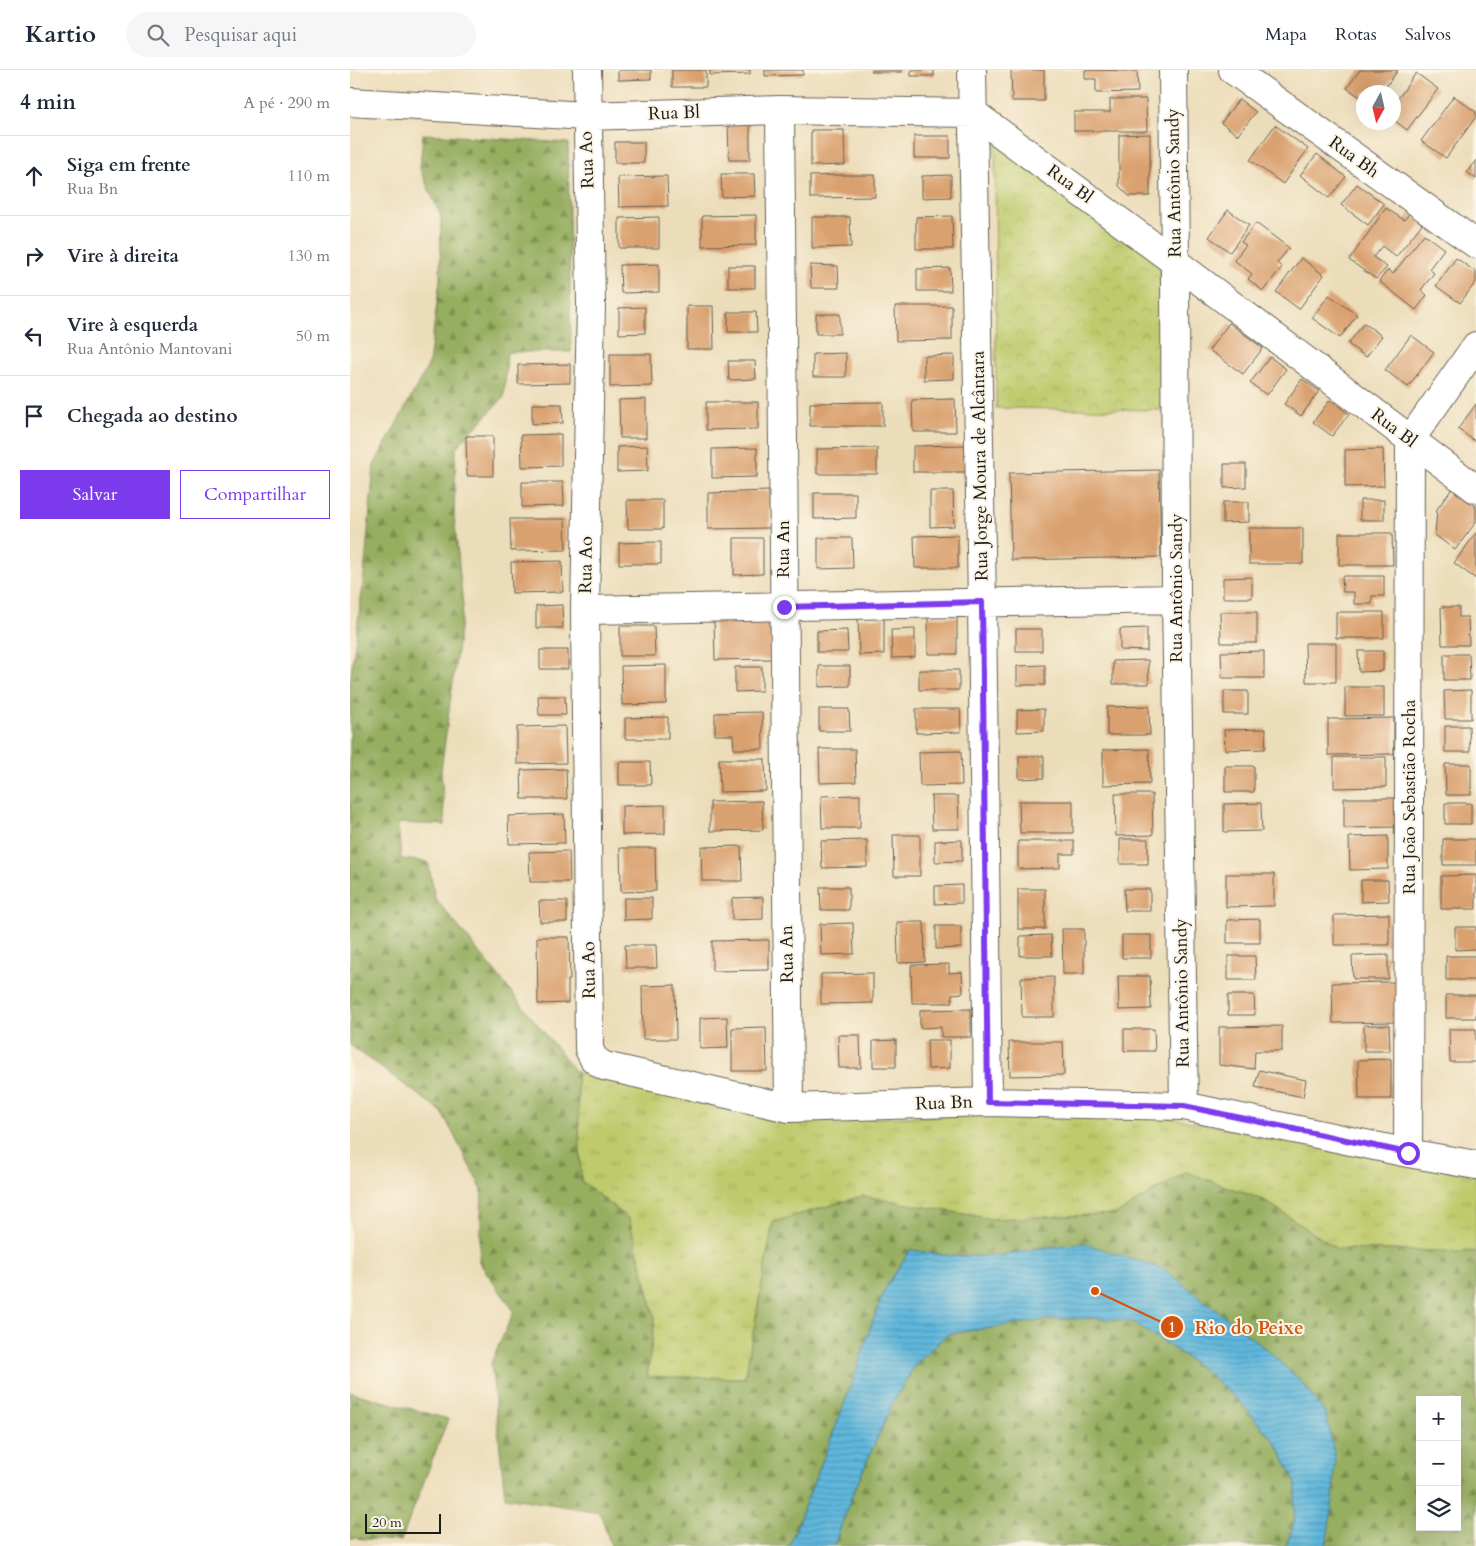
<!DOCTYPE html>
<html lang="pt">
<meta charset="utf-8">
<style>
body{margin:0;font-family:Cardo,serif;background:#f6f6f7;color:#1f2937}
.controls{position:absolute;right:15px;bottom:15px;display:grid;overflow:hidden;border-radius:0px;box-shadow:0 5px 20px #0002}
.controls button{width:45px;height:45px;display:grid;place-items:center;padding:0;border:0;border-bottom:1px solid #e0e1e3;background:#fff;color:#1f2937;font:25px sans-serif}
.compass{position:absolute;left:1006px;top:15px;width:45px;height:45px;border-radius:50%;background:#fff;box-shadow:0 5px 20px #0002;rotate:188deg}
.scale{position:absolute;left:15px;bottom:12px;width:76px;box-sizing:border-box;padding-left:5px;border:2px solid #1c1c1c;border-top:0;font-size:14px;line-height:18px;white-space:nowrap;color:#1c1c1c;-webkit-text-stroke:4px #fcf5e5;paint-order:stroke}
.stop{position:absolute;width:15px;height:15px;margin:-11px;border:4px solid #7c3aed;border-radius:50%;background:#fff}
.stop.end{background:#7c3aed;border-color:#fff;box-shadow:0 1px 5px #0008}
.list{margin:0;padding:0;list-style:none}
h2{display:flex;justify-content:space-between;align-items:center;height:65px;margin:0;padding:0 20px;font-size:21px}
h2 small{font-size:16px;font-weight:400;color:#747a83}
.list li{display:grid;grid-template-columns:32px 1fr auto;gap:15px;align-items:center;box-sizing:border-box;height:80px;padding:0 20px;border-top:1px solid #e0e1e3}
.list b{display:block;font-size:19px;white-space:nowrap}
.list p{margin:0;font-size:16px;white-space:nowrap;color:#747a83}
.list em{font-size:16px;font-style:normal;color:#747a83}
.actions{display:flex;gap:10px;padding:15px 20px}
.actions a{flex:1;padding:11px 0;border:1px solid #7c3aed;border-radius:0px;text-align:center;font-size:18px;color:#7c3aed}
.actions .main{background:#7c3aed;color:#fff}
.icon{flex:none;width:28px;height:28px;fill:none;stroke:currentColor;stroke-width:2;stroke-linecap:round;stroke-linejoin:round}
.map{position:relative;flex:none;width:1126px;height:1476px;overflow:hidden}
header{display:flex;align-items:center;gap:30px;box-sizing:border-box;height:70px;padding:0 25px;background:#fff;border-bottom:1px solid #e0e1e3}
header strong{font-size:24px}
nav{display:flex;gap:28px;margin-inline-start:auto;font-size:18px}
.search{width:350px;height:45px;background:#f6f6f7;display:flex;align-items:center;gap:12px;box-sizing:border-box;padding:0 18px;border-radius:28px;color:#747a83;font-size:19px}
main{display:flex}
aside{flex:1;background:#fff}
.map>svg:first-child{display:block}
</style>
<header>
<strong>Kartio</strong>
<div class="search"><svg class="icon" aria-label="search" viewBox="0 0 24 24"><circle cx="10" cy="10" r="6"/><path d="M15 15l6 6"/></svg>Pesquisar aqui</div>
<nav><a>Mapa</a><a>Rotas</a><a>Salvos</a></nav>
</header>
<main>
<aside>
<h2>4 min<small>A pé · 290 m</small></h2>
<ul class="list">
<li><svg class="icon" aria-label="ahead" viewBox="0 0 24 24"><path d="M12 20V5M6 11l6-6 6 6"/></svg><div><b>Siga em frente</b><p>Rua Bn</p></div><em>110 m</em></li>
<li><svg class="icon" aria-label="right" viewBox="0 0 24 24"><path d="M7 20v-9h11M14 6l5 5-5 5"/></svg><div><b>Vire à direita</b></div><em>130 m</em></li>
<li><svg class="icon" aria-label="left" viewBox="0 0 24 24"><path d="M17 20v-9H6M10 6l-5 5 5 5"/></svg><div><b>Vire à esquerda</b><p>Rua Antônio Mantovani</p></div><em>50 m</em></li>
<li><svg class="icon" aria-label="arrive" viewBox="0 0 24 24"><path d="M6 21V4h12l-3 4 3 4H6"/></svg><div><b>Chegada ao destino</b></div></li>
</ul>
<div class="actions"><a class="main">Salvar</a><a>Compartilhar</a></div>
</aside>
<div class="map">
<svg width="1126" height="1476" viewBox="0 0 1126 1476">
<defs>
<pattern id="grass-tufts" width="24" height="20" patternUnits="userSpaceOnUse" patternTransform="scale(1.25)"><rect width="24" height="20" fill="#beca6c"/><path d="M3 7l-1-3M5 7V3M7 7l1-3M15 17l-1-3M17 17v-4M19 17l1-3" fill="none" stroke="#a3ad5d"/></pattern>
<pattern id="forest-firs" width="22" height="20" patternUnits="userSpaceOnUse" patternTransform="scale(1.25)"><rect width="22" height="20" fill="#96ae60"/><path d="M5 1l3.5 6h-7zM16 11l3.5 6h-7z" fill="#7a8d4e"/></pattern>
<pattern id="park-crowns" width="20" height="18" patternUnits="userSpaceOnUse" patternTransform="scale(1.25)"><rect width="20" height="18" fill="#beca6c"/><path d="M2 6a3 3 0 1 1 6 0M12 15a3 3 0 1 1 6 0" fill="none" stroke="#a3ad5d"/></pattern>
<pattern id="water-rules" width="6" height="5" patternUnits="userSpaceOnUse" patternTransform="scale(1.25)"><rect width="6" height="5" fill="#5fb7dc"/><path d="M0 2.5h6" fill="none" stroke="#4e94b2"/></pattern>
</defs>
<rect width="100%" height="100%" fill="#fcf5e5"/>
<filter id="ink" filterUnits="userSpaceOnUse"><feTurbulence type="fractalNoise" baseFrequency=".02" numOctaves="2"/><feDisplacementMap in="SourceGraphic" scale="10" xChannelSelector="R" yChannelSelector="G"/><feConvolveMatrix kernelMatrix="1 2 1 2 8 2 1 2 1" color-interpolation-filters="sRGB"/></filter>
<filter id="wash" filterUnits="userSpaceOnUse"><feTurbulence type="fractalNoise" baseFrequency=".0096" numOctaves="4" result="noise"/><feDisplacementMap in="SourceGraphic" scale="20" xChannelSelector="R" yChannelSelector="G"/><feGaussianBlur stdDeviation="1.12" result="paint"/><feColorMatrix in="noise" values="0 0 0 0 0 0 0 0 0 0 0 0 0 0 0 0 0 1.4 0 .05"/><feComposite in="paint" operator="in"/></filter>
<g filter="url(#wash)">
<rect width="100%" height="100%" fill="#ecddba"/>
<path fill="url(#grass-tufts)" stroke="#6d7344" d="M227 1003 385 1042 468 1050 737 1041 815 1047 1126 1105V1182L987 1179 914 1130 836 1102 767 1144 642 1149 513 1126 423 1152 395 1308 297 1307 305 1248 279 1149 231 1111Z"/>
<path fill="url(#forest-firs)" stroke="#59653e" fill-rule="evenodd" d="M73 64 218 73 221 282H157L154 327 106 378 104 445 113 536 91 700 95 755 48 753 51 789 78 792 85 828 227 1003 231 1111 279 1149 305 1248 297 1307 395 1308 423 1152 513 1126 642 1149 767 1144 836 1102 914 1130 987 1179 1126 1182V1476H976L977 1473 976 1344 949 1309 916 1279 733 1173 690 1178 648 1186H602L560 1180 535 1219 519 1261 506 1302 489 1348 439 1476H261L250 1442 155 1427 141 1293 164 1241 129 1192 132 1120 92 1042 0 975V612L14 506 24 395 79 294 90 210 91 147 70 99ZM1070 1330H1107V1457H1070Z
M739 1248 781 1251 820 1276 857 1302 893 1335 926 1373 946 1412 944 1454 936 1476H484L501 1428 542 1334 565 1295 597 1264 694 1250Z
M0 1322 98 1349 51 1471 0 1468Z"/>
<path fill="url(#park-crowns)" stroke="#6d7344" d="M645 63 810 186 812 340 646 338Z"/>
<path fill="url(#water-rules)" stroke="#3e6a7c" d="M733 1173 814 1199 916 1279 949 1309 976 1344 985 1388 983 1430 976 1476H936L944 1454 946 1412 926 1373 893 1335 857 1302 820 1276 781 1251 739 1248 694 1250 597 1264 565 1295 542 1334 501 1428 484 1476H439L489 1348 506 1302 519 1261 535 1219 560 1180 602 1186H648L690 1178Z"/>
<g id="blocks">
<path fill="#daa16f" d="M268 0H301V9L268 10Z
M322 0H356V17H322Z
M360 0H400V4L360 5Z
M415 0H453V5L415 6Z
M522 0H551V2H522Z
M561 0H584V6H561Z
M661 0H694V31H662Z
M735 0 787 1 788 22 746 23V9H735Z
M1010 0H1048L1032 22H1014V30L997 18Z
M1066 3 1088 19 1057 60 1044 50V34Z
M1104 26 1126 42V47L1096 88 1071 71Z
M760 29H796L797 61H724V42H760Z
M889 29 906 42 888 65 871 53Z
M378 53H400V90H379Z
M925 55 958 79 933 114 900 90Z
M461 60H494L495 95 461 96Z
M800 64V126H779L769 116V65Z
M564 66H600V88H564Z
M265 72H294V93H265Z
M967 84 996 107 979 128 950 105Z
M1126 90V109L1117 102Z
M371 104H404L405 126 372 127Z
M488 105H525V127L460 128V106Z
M601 105V127L572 128V106Z
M317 106 318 136 269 137 268 107Z
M1007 114 1034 134 1018 155 991 135Z
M1036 138 1054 150 1060 143 1072 154 1046 187 1032 176 1023 187 1037 197 1026 209 999 190Z
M878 140 899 155 880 182 859 167Z
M406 145V175L352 176V146Z
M602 146 603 179H566V147Z
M309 147V178H269V148Z
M462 147H500L501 177 462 178Z
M906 153 939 178 927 193 932 197 913 221 898 209 902 204 884 190 896 175 891 172Z
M1074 164 1094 179 1079 199 1084 203 1071 220 1077 225 1066 240 1029 211 1038 200 1043 204Z
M951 188 974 205 949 239 926 222Z
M1106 188 1126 202V212L1110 233 1086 216Z
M309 194V222L271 223 270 195Z
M460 195 488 196 489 218H461Z
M378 196H405V218H378Z
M600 198 601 221H567V199Z
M979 225 1007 245 990 268 962 248Z
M337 236H363L364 279H337Z
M545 236H602V270L546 271Z
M295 237V263L269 264V238Z
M378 242H406L407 262H378Z
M466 244H490V264H466Z
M879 253 913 278 893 304 859 280Z
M1014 253 1032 266 1016 287 998 274Z
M1061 265 1084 282 1058 317 1035 300Z
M496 283V307H463V284Z
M260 284H301L302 316 260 317Z
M604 285V309L574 310V286Z
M920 287 936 299 917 325 900 313Z
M378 291H405L406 309 379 310Z
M220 294V313L168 314V295Z
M952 309 969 321 951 346 934 334Z
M296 329V368H270L269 330Z
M605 329 606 362H563L562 330Z
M980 330 999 344 982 366 963 352Z
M356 332H408V359L356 360Z
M533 332V356H460V333Z
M182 334H212L213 353 182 354Z
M1126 334V372L1108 359Z
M211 364V396L172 397 171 365Z
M116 366H143V406H117Z
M615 375 616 402H563V376Z
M297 376 298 401 267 402V377Z
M407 378V407L362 408V379Z
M527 378V404H467V379Z
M1033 379 1034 416 995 417V380Z
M874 394H896V417L874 418Z
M809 400 811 487 661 490 659 403Z
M172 412H213L214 436 172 437Z
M1102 419 1126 437V452L1105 480 1085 465 1087 439Z
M419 421 420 458 358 459V423Z
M580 421H603L604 456 580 457Z
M464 423H506V448L464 449Z
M277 430H313V459H278Z
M1010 430H1034V450H1010Z
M873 432H899V452L873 453Z
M160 449H215L216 480 161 481Z
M899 458H953V494H899Z
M989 463H1042L1043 495H989Z
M1126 463V509L1104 493Z
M608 465V498H565L564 466Z
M384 468H413V504L384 505Z
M468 468H502L503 498 468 499Z
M311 472V494H269V473Z
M212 491 213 522 162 523 161 492Z
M992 506H1034V526H1022V534H1004V522H993Z
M902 507V528H873V508Z
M212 535 213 558H186V536Z
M1091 537H1109V547H1118L1119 575H1092Z
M870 542H907V573H871Z
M986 542H1034V568H986Z
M420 547 421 589 365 590 364 548Z
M578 547H607V584H578Z
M508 548H534V584L509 585Z
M270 556H304L305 586H270Z
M797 558V581L770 580V559Z
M565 559V587L542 588 541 560Z
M666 559H692V581H666Z
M497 560 498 582H467V561Z
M955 573H986V612H956Z
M190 580H218V599H190Z
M914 581V608H872L871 582Z
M1008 581H1033V601L1009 602Z
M1094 584H1119L1120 610H1094Z
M798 590 799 614H763V591Z
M316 595V634L272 635 271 596Z
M695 595V615H667V596Z
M469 596H500V616L469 617Z
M385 597H412V621L385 622Z
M569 600H609V620H569Z
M995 617H1034V646H995Z
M1121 620V649H1095L1094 621Z
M874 621H898V644H874Z
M188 626H215L216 645H189Z
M799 636 800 665H757V637Z
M469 639H499L500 661H469Z
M566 639H610L611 662 566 663Z
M694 639V661L667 662V640Z
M412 642 413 679H384L383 665H365V643Z
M318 647V669H275V648Z
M1044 648V684L978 685V649Z
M215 656 216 693 167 694V657Z
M1095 656H1119L1120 682H1095Z
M916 659 915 679 875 680 874 660Z
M469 679H505L506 712 470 713Z
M799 679 800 714 753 715V680Z
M611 681 612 715 570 716 569 682Z
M669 686H694V708L669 709Z
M984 687H1036V717L984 718Z
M369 689H415L416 721 370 722Z
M269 692H300L301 715H269Z
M1095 694H1121V725H1096Z
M875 696H904V722H875Z
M216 699 217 729H172L171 700Z
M765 724H802L803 765 766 766Z
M510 725V758H472L471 726Z
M581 726H608L609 759H582Z
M994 728H1047V757L994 758Z
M412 731 413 760 360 761V732Z
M669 731H723V763H670Z
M911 733 912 761 874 762V734Z
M1095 733H1121V754H1095Z
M315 735V764L272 765V736Z
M214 744 215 773 159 774 158 746Z
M543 765H570V806H544Z
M1038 766V799L1000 800 999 767Z
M770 769H798V794H770Z
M1093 769H1126V795H1093Z
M517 770V797L472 798 471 771Z
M612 770V791L585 792V771Z
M668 771H724V784H710V798L668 799Z
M391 776 392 811H352L351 777Z
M270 778H305L306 821 271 822Z
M219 781 220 812H180L179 782Z
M876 804H924V836L876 837Z
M1126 805V839H1091V806Z
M1011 810H1038L1039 831 1011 832Z
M612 815V833L585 834V816Z
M470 817H499V840H471Z
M668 819H695V859H668Z
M774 819H800V841H775Z
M413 827V849L382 850V828Z
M274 828H302V849L274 850Z
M189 831H217V852H190Z
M1039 844V875H984V845Z
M910 849V873H877V850Z
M547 852H574L575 892 548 893Z
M503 853 504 884 471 885 470 854Z
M586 856H611V878L586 879Z
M1105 857H1126V879L1105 880Z
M712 859H734V904H713Z
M701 865 702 886H670V866Z
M772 865H801V888H772Z
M187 867H219L220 910H218V933L188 934Z
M419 870V900L362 901V871Z
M275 875H306L307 898H276Z
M1038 885V909H1003L1002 886Z
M878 886H905L906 910H878Z
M1096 886H1126V910H1096Z
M599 894V903L612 902 613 923 602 924V933H562L561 895Z
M523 903V933L471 934V904Z
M768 906H800L801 939 769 940Z
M704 907V947H672L671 908Z
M1046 912 1047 952 983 953 982 913Z
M325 915 326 969H293L292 916Z
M878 925H904L905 945H878Z
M1096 925H1126V948H1096Z
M621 939V967H591V957L570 958V940Z
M377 947 378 978 350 979V948Z
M1014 955H1039L1040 981H1014Z
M932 956V981H905L904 999 869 995V957Z
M416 957 417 1001H382V958Z
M774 959H804L805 981H774Z
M1099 959H1126V992H1100Z
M488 965H510L511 998H489Z
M546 970V997H523V971Z
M577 970H600V998L578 999Z
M659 972H713L714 1005 660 1006Z
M1041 989V1029H1009L1008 990Z
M909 1000 956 1010 953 1027 905 1017Z"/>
</g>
</g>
<g filter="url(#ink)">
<use href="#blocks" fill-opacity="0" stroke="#656053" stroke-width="1"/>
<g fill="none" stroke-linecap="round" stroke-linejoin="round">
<g stroke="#656053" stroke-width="30">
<path id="minor" d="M237 0 241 233 235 540 239 979 244 989 254 996 439 1038 638 1032 834 1036 1058 1083 1126 1095
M622 0 632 532 638 1032
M823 0 825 192 826 529 834 1036
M883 0 1126 174
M0 32 236 46 430 40 623 43 825 192 1126 419
M430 40 439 1038
M235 540 826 529
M1058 1083 1060 370 1126 276"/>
</g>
<use href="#minor" stroke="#fff" stroke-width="28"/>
</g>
</g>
<g fill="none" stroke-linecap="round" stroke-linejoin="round" filter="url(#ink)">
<path stroke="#7c3aed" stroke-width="6" d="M434 537 632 532 638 1032 834 1036 1058 1083"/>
</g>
<g text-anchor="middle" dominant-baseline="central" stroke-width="4" stroke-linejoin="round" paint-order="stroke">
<g font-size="18" fill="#1c1c1c" stroke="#fcf5e5">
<text transform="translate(324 43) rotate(-2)">Rua Bl</text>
<text transform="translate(1004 87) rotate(36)">Rua Bh</text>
<text transform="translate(237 90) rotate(-92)">Rua Ao</text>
<text transform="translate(824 113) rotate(-91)">Rua Antônio Sandy</text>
<text transform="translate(720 114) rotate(36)">Rua Bl</text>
<text transform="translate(1044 358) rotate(37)">Rua Bl</text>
<text transform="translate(630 396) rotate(-91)">Rua Jorge Moura de Alcântara</text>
<text transform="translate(433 479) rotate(-90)">Rua An</text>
<text transform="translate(236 495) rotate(-89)">Rua Ao</text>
<text transform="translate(826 518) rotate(-90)">Rua Antônio Sandy</text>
<text transform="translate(1059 727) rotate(-90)">Rua João Sebastião Rocha</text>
<text transform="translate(437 884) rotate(-91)">Rua An</text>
<text transform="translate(239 900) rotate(-91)">Rua Ao</text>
<text transform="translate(832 923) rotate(-91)">Rua Antônio Sandy</text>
<text transform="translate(594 1033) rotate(-2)">Rua Bn</text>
</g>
</g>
<path fill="none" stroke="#d4530e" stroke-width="2" d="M745 1221L822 1257"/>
<g fill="#d4530e" stroke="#fcf5e5" stroke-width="2">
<circle cx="745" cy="1221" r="5"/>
<circle cx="822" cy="1257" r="12"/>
</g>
<g font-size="15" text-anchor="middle" font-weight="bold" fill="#fff">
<text x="822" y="1262">1</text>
</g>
<g font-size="19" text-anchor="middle" font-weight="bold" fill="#d4530e" stroke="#fcf5e5" stroke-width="4" stroke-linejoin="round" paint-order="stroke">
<text x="899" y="1264">Rio do Peixe</text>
</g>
</svg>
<div class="controls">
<button>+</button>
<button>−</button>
<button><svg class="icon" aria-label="layers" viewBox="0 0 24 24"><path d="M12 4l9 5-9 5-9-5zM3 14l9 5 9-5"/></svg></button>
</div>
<svg class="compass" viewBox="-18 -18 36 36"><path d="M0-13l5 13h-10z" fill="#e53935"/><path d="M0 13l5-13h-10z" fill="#747a83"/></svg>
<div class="scale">20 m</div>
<div class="stop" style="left:1058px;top:1083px"></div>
<div class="stop end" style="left:434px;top:537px"></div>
</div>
</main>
